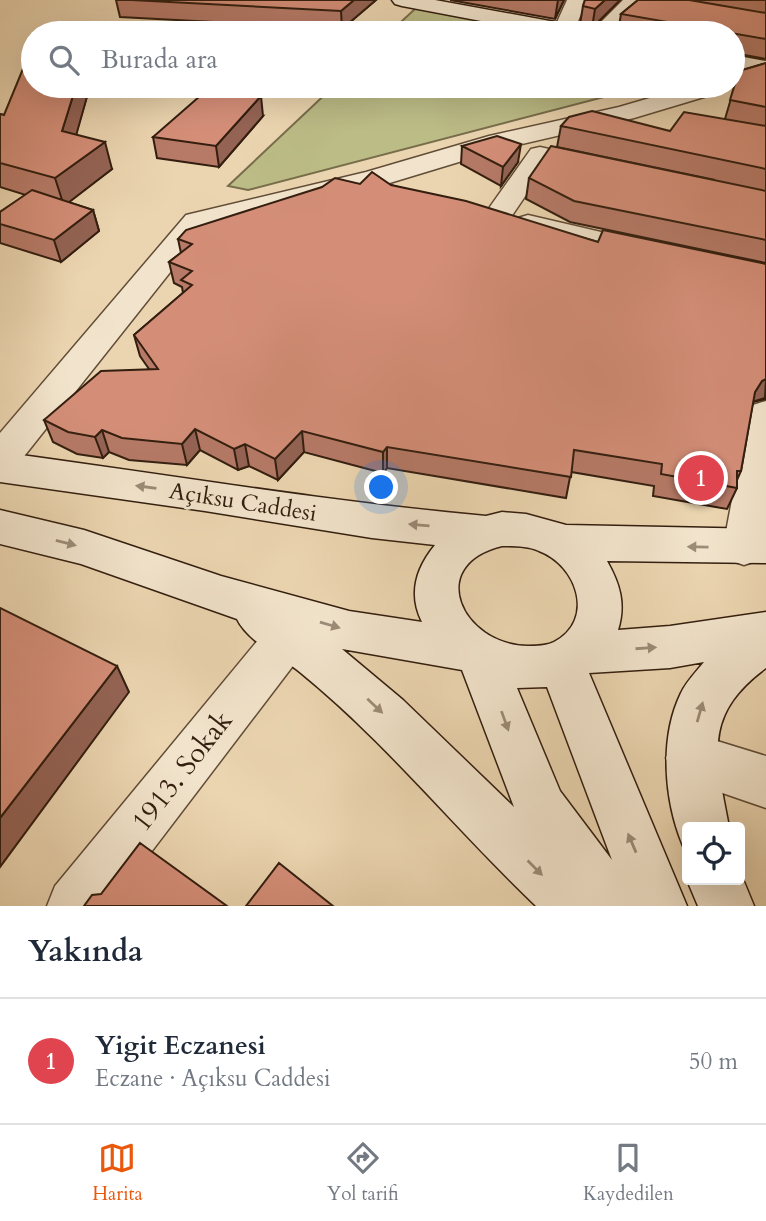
<!DOCTYPE html>
<html lang="tr">
<meta charset="utf-8">
<style>
body{margin:0;font-family:Cardo,serif;background:#f6f6f7;color:#1f2937}
.controls{position:absolute;right:21px;bottom:21px;display:grid;overflow:hidden;border-radius:7px;box-shadow:0 7px 28px #0002}
.controls button{width:63px;height:63px;display:grid;place-items:center;padding:0;border:0;border-bottom:2px solid #e0e1e3;background:#fff;color:#1f2937;font:35px sans-serif}
.you{position:absolute;left:382px;top:488px;width:24px;height:24px;margin:-18px;border:5px solid #fff;border-radius:50%;background:#1a73e8;box-shadow:0 0 0 10px #1a73e833}
.badge{display:grid;place-items:center;width:46px;height:46px;border-radius:50%;background:#ea580c;color:#fff;font-size:23px;font-weight:700}
.pin{position:absolute;translate:-50% -50%;border:4px solid #fff;box-shadow:0 2px 7px #0006}
.list{margin:0;padding:0;list-style:none}
h2{display:flex;justify-content:space-between;align-items:center;height:91px;margin:0;padding:0 28px;font-size:30px}
h2 small{font-size:23px;font-weight:400;color:#747a83}
.list li{display:grid;grid-template-columns:46px 1fr auto;gap:21px;align-items:center;box-sizing:border-box;height:126px;padding:0 28px;border-top:2px solid #e0e1e3}
.list b{display:block;font-size:26px;white-space:nowrap}
.list p{margin:0;font-size:23px;white-space:nowrap;color:#747a83}
.list em{font-size:23px;font-style:normal;color:#747a83}
.icon{flex:none;width:38px;height:38px;fill:none;stroke:currentColor;stroke-width:2;stroke-linecap:round;stroke-linejoin:round}
.map{position:relative;flex:none;width:766px;height:906px;overflow:hidden}
.search{position:absolute;background:#fff;box-shadow:0 7px 28px #0002;left:21px;right:21px;top:21px;height:77px;display:flex;align-items:center;gap:18px;box-sizing:border-box;padding:0 24px;border-radius:38px;color:#747a83;font-size:26px}
.sheet{height:217px;background:#fff}
nav{display:flex;justify-content:space-around;align-items:center;box-sizing:border-box;height:98px;border-top:2px solid #e0e1e3;background:#fff;font-size:19px;color:#747a83}
nav a{display:grid;justify-items:center;gap:4px}
nav .on{color:#ea580c}
.map>svg:first-child{display:block}
</style>
<div class="map">
<svg width="766" height="906" viewBox="0 0 766 906">
<rect width="100%" height="100%" fill="#ebd5b0"/>
<filter id="stains"><feTurbulence type="fractalNoise" baseFrequency=".00286" numOctaves="4"/><feColorMatrix values="0 0 0 0 .2 0 0 0 0 .09 0 0 0 0 .02 0 0 0 .5 -.17"/></filter>
<radialGradient id="worn" r=".72"><stop offset=".6" stop-color="#630" stop-opacity="0"/><stop offset="1" stop-color="#630" stop-opacity=".3"/></radialGradient>
<path fill="#bcbc87" stroke="#786d4b" stroke-width="2" d="M416 8 553 33H389Z
M334 86H646L248 190 228 186Z"/>
<g fill="none" stroke-linecap="round" stroke-linejoin="round">
<g stroke="#614c37" stroke-width="3">
<path id="street" d="M567 0H587L573 33H555L553 31Z
M623 0H667L766 18V30L642 8 613 33H590Z
M691 86H728L724 91 634 118 505 148 383 185 206 227 14 469 0 473V433L186 215 366 172 489 136 619 107Z
M540 147 549 149 553 155 507 223 497 226 487 223 482 217 487 211 531 149Z
M528 215 661 246 665 252 661 258 650 261 518 230 513 224 518 218Z
M766 401V542L759 560 744 565 729 560 723 548 748 414 753 405Z
M289 616 305 622 312 636 305 650 110 906H47L55 886 273 622Z
M691 733 766 756V808L673 776 666 758 673 740Z"/>
</g>
<g stroke="#331e0f" stroke-width="3">
<path id="secondary" d="M392 0H435L577 26 585 28 588 33H544L402 6 395 4Z
M733 55 766 61V75L733 69Z
M0 452C162 474 324 501 486 516L502 512 526 514 566 525 766 529V563L607 561C620 584 626 604 618 630L670 626 766 612V668C701 716 716 757 729 827H687V848L683 846C664 800 659 738 681 693 686 682 696 672 704 662L670 668 589 673 687 906H536C456 830 387 743 301 673 281 656 249 643 237 619L81 564 0 544V510L84 530 221 576 349 611 422 622C408 594 416 568 435 545L372 538 205 511 0 482ZM502 546C514 546 528 546 539 551 577 565 596 620 554 642 546 646 536 646 528 646 462 645 424 565 502 546ZM342 649 462 670 514 807 403 700ZM547 687 612 860 560 791 517 688Z
M740 872 754 906H698L687 880H740Z"/>
</g>
<use href="#street" fill="#f2e4cc" fill-rule="evenodd"/>
<use href="#secondary" fill="#f2e4cc" fill-rule="evenodd"/>
</g>
<path fill="#b67a67" stroke="#331e0f" stroke-width="2" d="M116 0H376L342 29 120 17Z
M450 0H564L555 19Z
M585 0H620L592 28 580 24 583 6Z
M638 0H766V59L733 53V33L618 32 621 14Z
M766 63V263L570 222 526 199 529 178 715 180 557 147 561 126 670 131 725 119 739 71Z
M90 86 76 134 112 169 68 202 93 210 99 231 61 262 0 243V212L26 195 0 187V114L4 115Z
M263 116 219 167 157 158 153 137Z
M462 146 518 162 501 186 461 164Z
M360 184 391 185 598 242 766 264V399L753 402 741 471 737 480V488L727 509 653 496 654 486 571 472 566 498 387 468 383 473 304 452 278 480 249 466 238 470 200 450 187 465 129 460 109 452 103 458 77 454 53 442 44 420 149 369 140 356 134 335 183 293 182 287 174 283 169 262 181 253 178 239Z"/>
<path fill="#946354" stroke="#331e0f" stroke-width="2" d="M354 0H376L342 29 341 11Z
M558 0H564L555 19Z
M605 0H620L592 28 595 9Z
M76 86H90L70 157 62 131Z
M261 96 263 116 219 167 216 146Z
M105 142 112 169 64 206 55 178Z
M521 144 518 162 501 186 503 167Z
M93 210 99 231 61 262 54 240Z
M766 379 765 398 752 402 755 392 762 381Z
M195 429 200 450 187 465 182 444Z
M102 430 109 452 103 458 95 437Z
M302 431 304 452 278 480 275 459Z
M245 444 249 466 238 470 234 449Z
M387 447V468L383 473V452Z
M117 666 129 692 0 867V818Z"/>
<path fill="#d48e78" stroke="#331e0f" stroke-width="2" d="M131 0H354L341 11Z
M585 0H605L595 9 583 6Z
M638 0H689L766 13V39L621 14Z
M27 59H33V86H76L62 131 105 142 55 178 0 163V114L4 115Z
M766 63V107L730 100 739 71Z
M208 89 261 96 216 146 153 137Z
M592 111 670 131 684 112 766 126V169L561 126 569 117Z
M497 136 521 144 503 167 462 146Z
M551 146 766 191V240L574 201 529 178Z
M372 172 391 185 466 201 598 242 603 230 766 264V379L762 381 755 392 741 471H737V488L661 474 662 464 574 450 571 477 387 447 383 452 302 431 275 459 245 444 234 449 195 429 182 444 122 438 102 430 95 437 68 432 44 420 101 371 158 369 134 335 192 285 181 280 192 271 169 262 192 244 178 239 186 230 322 187 335 178 360 184Z
M32 190 93 210 54 240 0 224V212Z
M0 608 117 666 0 818Z
M140 843 227 906H84L92 895 101 894Z
M279 863 333 906H246Z"/>
<defs><path id="oneway-solid" d="M-6-.8H1V-3.2L6.5 0L1 3.2V.8H-6Z" transform="scale(1.75)"/></defs>
<g fill="#9c8b77">
<use href="#oneway-solid" transform="translate(146 487) rotate(-172)"/>
<use href="#oneway-solid" transform="translate(419 525) rotate(-175)"/>
<use href="#oneway-solid" transform="translate(66 543) rotate(14)"/>
<use href="#oneway-solid" transform="translate(698 547) rotate(-179)"/>
<use href="#oneway-solid" transform="translate(330 625) rotate(16)"/>
<use href="#oneway-solid" transform="translate(646 648) rotate(-4)"/>
<use href="#oneway-solid" transform="translate(375 706) rotate(43)"/>
<use href="#oneway-solid" transform="translate(700 712) rotate(-74)"/>
<use href="#oneway-solid" transform="translate(505 721) rotate(70)"/>
<use href="#oneway-solid" transform="translate(632 843) rotate(-113)"/>
<use href="#oneway-solid" transform="translate(535 868) rotate(45)"/>
</g>
<g text-anchor="middle" dominant-baseline="central" stroke-width="6" stroke-linejoin="round" paint-order="stroke">
<g font-size="23" fill="#331e0f" stroke="#f2e4cc">
<text transform="translate(243 502) rotate(9)">Açıksu Caddesi</text>
</g>
<g font-size="28" fill="#331e0f" stroke="#f2e4cc">
<text transform="translate(182 771) rotate(-52)">1913. Sokak</text>
</g>
</g>
<rect width="100%" height="100%" filter="url(#stains)"/>
<rect width="100%" height="100%" fill="url(#worn)"/>
</svg>
<div class="controls">
<button><svg class="icon" aria-label="locate" viewBox="0 0 24 24"><circle cx="12" cy="12" r="6"/><path d="M12 2v4M12 18v4M2 12h4M18 12h4"/></svg></button>
</div>
<div class="you"></div>
<div class="pin badge" style="left:701px;top:478px;background:#e0444e">1</div>
<div class="search"><svg class="icon" aria-label="search" viewBox="0 0 24 24"><circle cx="10" cy="10" r="6"/><path d="M15 15l6 6"/></svg>Burada ara</div>
</div>
<section class="sheet">
<h2>Yakında<small></small></h2>
<ul class="list">
<li><span class="badge" style="background:#e0444e">1</span><div><b>Yigit Eczanesi</b><p>Eczane · Açıksu Caddesi</p></div><em>50 m</em></li>
</ul>
</section>
<nav>
<a class="on"><svg class="icon" aria-label="map" viewBox="0 0 24 24"><path d="M3 6l6-2 6 2 6-2v14l-6 2-6-2-6 2zM9 4v14M15 6v14"/></svg>Harita</a>
<a><svg class="icon" aria-label="directions" viewBox="0 0 24 24"><path d="M12 3l9 9-9 9-9-9zM9 14v-3h6M13 9l2 2-2 2"/></svg>Yol tarifi</a>
<a><svg class="icon" aria-label="saved" viewBox="0 0 24 24"><path d="M7 4h10v16l-5-4-5 4z"/></svg>Kaydedilen</a>
</nav>
